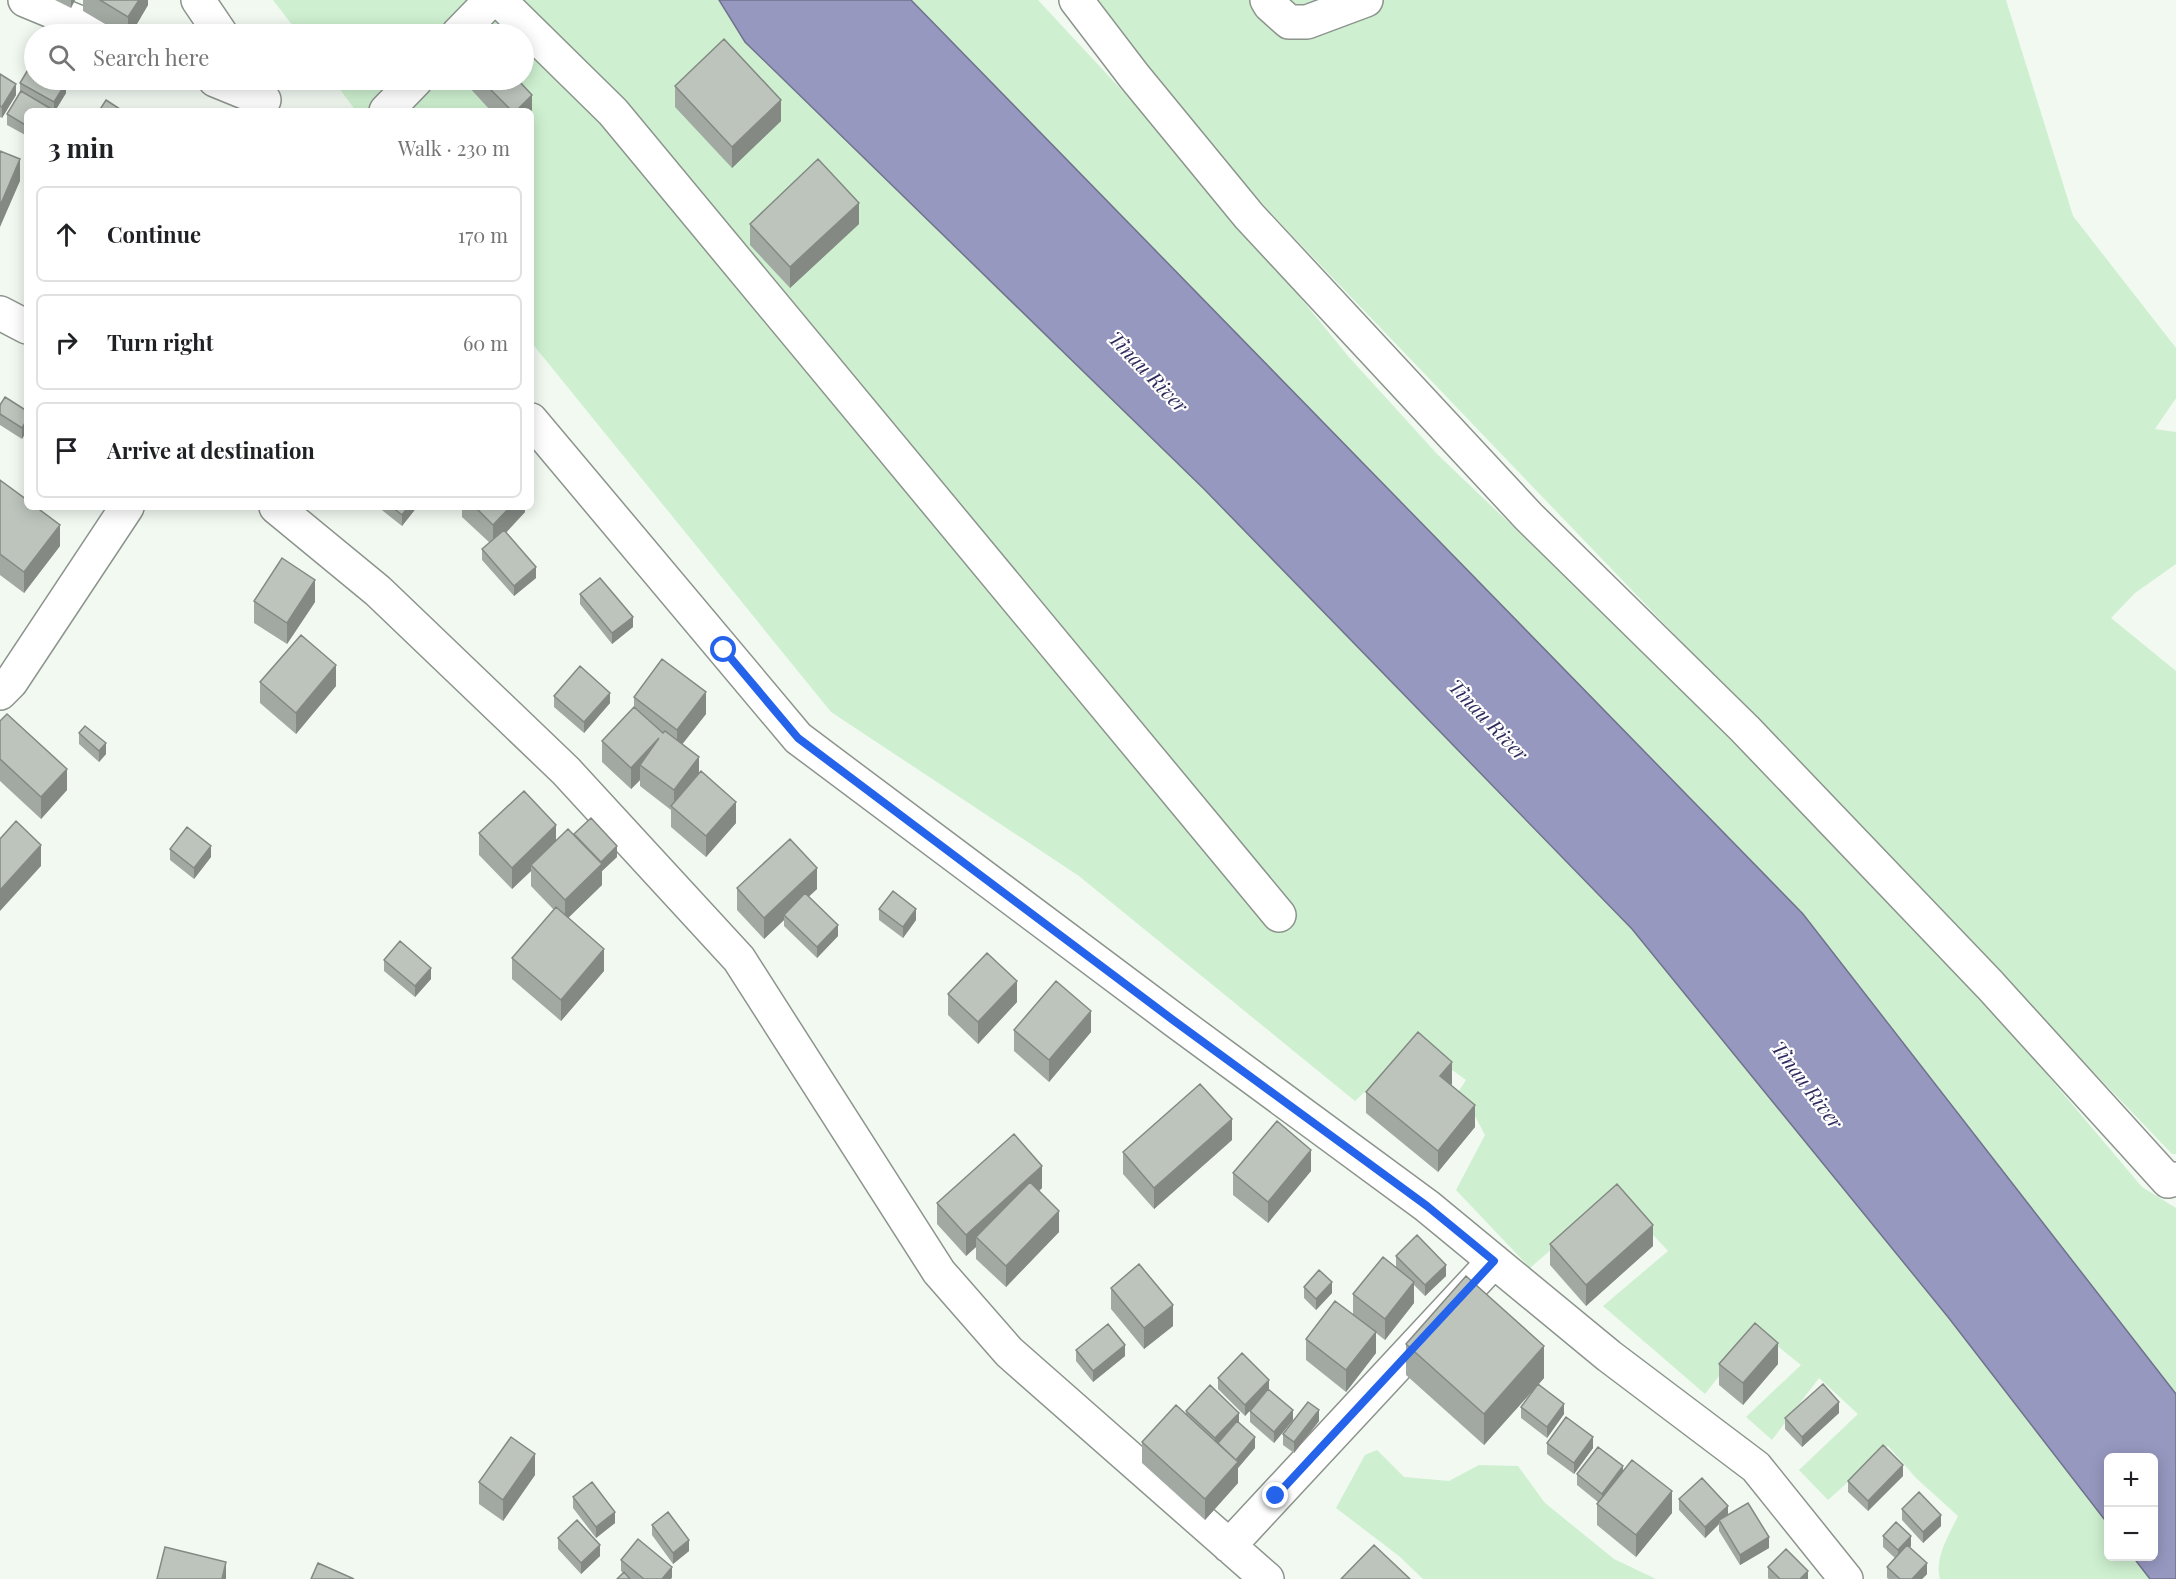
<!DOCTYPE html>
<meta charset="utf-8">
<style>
body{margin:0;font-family:"Playfair Display",serif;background:#f2f2f2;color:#202124}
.controls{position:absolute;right:18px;bottom:18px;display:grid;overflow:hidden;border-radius:9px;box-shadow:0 3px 15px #0003}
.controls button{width:54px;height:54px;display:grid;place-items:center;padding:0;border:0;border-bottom:2px solid #e0e0e0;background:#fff;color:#202124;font:30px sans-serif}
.stop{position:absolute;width:18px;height:18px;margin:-14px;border:4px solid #2563eb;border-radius:50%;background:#fff}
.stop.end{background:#2563eb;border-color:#fff;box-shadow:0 2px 6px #0008}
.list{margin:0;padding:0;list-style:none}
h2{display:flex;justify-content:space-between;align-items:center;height:78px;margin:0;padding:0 24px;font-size:26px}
h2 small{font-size:20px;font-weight:400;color:#757577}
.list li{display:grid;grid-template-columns:39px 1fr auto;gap:18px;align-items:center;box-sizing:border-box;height:96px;margin:0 12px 12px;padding:0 12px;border:2px solid #e0e0e0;border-radius:9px}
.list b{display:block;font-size:22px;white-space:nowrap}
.list em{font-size:20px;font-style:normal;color:#757577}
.icon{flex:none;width:33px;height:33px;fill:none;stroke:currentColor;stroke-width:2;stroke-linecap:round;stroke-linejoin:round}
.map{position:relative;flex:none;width:2176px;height:1579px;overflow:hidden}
.search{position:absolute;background:#fff;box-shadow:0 3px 15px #0003;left:24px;top:24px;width:510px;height:66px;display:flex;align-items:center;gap:15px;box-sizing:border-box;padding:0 21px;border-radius:33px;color:#757577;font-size:22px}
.panel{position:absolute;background:#fff;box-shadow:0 3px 15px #0003;left:24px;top:108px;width:510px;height:402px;border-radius:9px}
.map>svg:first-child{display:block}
</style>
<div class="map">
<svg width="2176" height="1579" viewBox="0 0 2176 1579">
<rect width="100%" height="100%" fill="#f1f9f1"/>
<path fill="#cef0d0" d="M273 0H719L745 42 1204 489 1632 929 1948 1317 2108 1524V1556L2133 1557 2150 1579H1940C1934 1558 1949 1535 1958 1516L1916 1478 1888 1446 1828 1500 1799 1470 1858 1414 1819 1378 1772 1440 1746 1417 1801 1365 1756 1329 1705 1394 1603 1306 1668 1251 1615 1194 1530 1268 1456 1190 1485 1135 1468 1103 1455 1097 1466 1080 1416 1044 1355 1101 1079 876 831 712 531 342V111H356L333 80H524V34H299Z
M911 0H1038L1197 171 1348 356 1438 455 1735 738 1985 1001 2142 1187 2176 1208V1394L1803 914Z
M1077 0H2006L2073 216 2176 348V398L2155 429 2176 432V564L2135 593 2111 618 2176 671V1154H2172L1281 224Z
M1377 1450 1404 1477 1449 1481 1479 1465 1518 1466 1545 1503 1614 1559 1656 1579H1423L1399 1556 1336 1508 1365 1455Z"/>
<path fill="#9798c0" stroke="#70728d" stroke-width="1.5" d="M719 0H911L1803 914 2176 1394V1579H2150L2133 1557 2154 1556V1458H2108V1524L1948 1317 1632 929 1204 489 745 42Z"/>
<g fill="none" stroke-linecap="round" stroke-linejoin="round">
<g stroke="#8c948d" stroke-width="36">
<path id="minor" d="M25 0 107 34
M198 0 221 34
M499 0 613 112 1279 915
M1076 0 1134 76 1249 216 1529 517 1745 729 1990 985 2168 1181 2176 1179
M1267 0 1270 5 1289 22H1307L1366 0
M458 34 491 0
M215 80 264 100
M386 111 416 80
M0 313 27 327
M531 420 798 738 1173 1019 1427 1206 1609 1356 1756 1467 1846 1579
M276 507 378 591 566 771 739 959 939 1272 1009 1352 1267 1579
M0 693 11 682 127 507
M1229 1546 1494 1261"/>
</g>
<use href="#minor" stroke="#fff" stroke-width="33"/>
</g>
<path fill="#a2a9a2" d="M55 0H75L71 8Z
M83 0H148V5L131 34H122L83 11Z
M0 74 16 95 2 118 0 117Z
M467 80H518L532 95V116L531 118V111H491L467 85Z
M20 83 66 93 55 111H27V136L7 125V114L20 91Z
M675 86 781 121 732 168 675 107Z
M750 224H859L790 288 750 245Z
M0 405 27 411 22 439 0 425Z
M0 480 60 546 24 593 0 575Z
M378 507H417L402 526Z
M462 507H525V512L506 533 536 578 514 596 482 560V549L490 543 462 517Z
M580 594 633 627 612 644 580 604Z
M254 601 315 602 287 644 254 623Z
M260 682 336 686 296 734 260 703Z
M554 696 610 703 584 733 554 707Z
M634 697 706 714 682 744 699 773 736 823 706 857 671 827V810L640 786V780L631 789 602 762V741L634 707Z
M0 721 67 790 41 819 0 781Z
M79 733 106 754 99 762 79 744Z
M479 833 556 840 574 835V834L617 857 602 871V885L568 918 604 971 561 1021 512 979V958L554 910 531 886V871L512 889 479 855Z
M170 849 211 857 194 879 170 860Z
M737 888 817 889 808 897 838 936 817 958 784 926V920L764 939 737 910Z
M879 909 916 920 903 938 879 920Z
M384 960 431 979 415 997 384 971Z
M948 994 1017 1002 978 1044 948 1015Z
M1014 1030 1091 1032 1049 1082 1014 1051Z
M1452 1084 1450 1085 1475 1127 1438 1172 1366 1113V1092Z
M1232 1140 1154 1209 1123 1174V1152Z
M1311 1171 1268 1223 1233 1195V1173Z
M1042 1188 1039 1191 1059 1232 1006 1287 976 1259V1247L966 1256 937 1224V1203Z
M1550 1244 1653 1246 1586 1306 1550 1265Z
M1396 1256 1446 1276 1425 1296 1414 1285V1303L1385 1340 1376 1333V1353L1346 1392 1306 1360V1339L1353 1314V1294L1396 1267Z
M1304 1287 1332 1293 1316 1310 1304 1298Z
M1111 1288 1173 1326 1144 1349 1111 1309Z
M1406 1344 1544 1378 1539 1384 1564 1414 1547 1438 1521 1418V1407L1537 1386 1484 1445 1406 1375Z
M1076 1350 1125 1356 1093 1382 1076 1361Z
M1719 1364H1778L1743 1405 1719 1385Z
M1218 1378 1293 1420 1274 1443 1250 1422V1411L1253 1407 1245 1416 1218 1389Z
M1186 1411 1239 1423 1255 1448 1238 1468V1483L1205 1520 1142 1463V1442L1186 1413Z
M1839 1413 1802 1447 1785 1429V1418Z
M1319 1421 1294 1453 1283 1445V1434Z
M1547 1443 1593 1448 1574 1474 1547 1454Z
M1623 1471 1672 1513 1636 1557 1597 1525V1504L1598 1502 1577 1485V1474Z
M535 1475 503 1521 479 1504V1482Z
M1903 1476 1868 1511 1848 1492V1481Z
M573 1497 615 1523 596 1538 573 1508Z
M1679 1499 1728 1515 1769 1548 1740 1565 1719 1531V1524L1705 1538 1679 1510Z
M1902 1509 1941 1526 1923 1543 1902 1520Z
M652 1525 689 1551 673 1564 652 1535Z
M1883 1536 1911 1546 1910 1547 1927 1574 1922 1579H1889L1887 1578V1567L1895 1558 1883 1547Z
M558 1538 600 1556 581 1574 558 1549Z
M621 1560 672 1577 671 1579H617L623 1573 621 1571Z
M1768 1567 1808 1579H1769L1768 1578Z"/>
<path fill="#848984" d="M71 0H75L71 8Z
M139 0H148V5L131 34H128V17Z
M66 83V93L55 111H54V102Z
M16 84V95L2 118V107Z
M532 95V116L531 118V111H516Z
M781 100V121L732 168V147Z
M20 159V181L0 227V206Z
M859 203V224L790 288V267Z
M27 420V431L22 439V428Z
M408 507H417L402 526V515Z
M510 507H525V512L493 546V525Z
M60 525V546L24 593V572Z
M536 567V578L514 596V586Z
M315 580V602L287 644V623Z
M633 617V627L612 644V633Z
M336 665V686L296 734V713Z
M706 692V714L677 751V730Z
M610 693V703L584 733V722Z
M659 738 640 765V780L631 789V768Z
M106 743V754L99 762V751Z
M699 757V778L674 808V790Z
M67 769V790L41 819V797Z
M736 802V823L706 857V836Z
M556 825V846L531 865V871L512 889V868Z
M41 845V866L0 911V890Z
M211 846V857L194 879V868Z
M617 846V857L602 871V885L565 921V900L601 862Z
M817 868V889L786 918 784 915V920L764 939V918Z
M916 909V920L903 938V927Z
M838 925V936L817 958V947Z
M604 949V971L561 1021V1000Z
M431 968V979L415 997V986Z
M1017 981V1002L978 1044V1022Z
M1091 1011V1032L1049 1082V1060Z
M1452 1062V1084L1440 1098V1076Z
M1475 1105V1127L1438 1172V1151Z
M1232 1119V1140L1154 1209V1188Z
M1311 1150V1171L1268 1223V1202Z
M1042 1166V1188L982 1242 976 1237V1247L966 1256V1235Z
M1059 1211V1232L1006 1287V1266Z
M1653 1225V1246L1586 1306V1285Z
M1446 1265V1276L1425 1296V1285Z
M1332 1282V1293L1316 1310V1299Z
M1414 1282V1303L1385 1340V1319Z
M1173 1305V1326L1144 1349V1328Z
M1376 1332V1353L1346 1392V1370Z
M1778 1343V1364L1743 1405V1383Z
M1125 1345V1356L1093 1382V1371Z
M1544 1346V1378L1484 1445V1414Z
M1269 1380V1390L1245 1416V1405Z
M1839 1402V1413L1802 1447V1437Z
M1564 1404V1414L1547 1438V1427Z
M1293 1410V1420L1274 1443V1432Z
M1319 1410V1421L1294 1453V1442Z
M1239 1413V1424L1215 1449V1438Z
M1255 1437V1448L1238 1468V1483L1205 1520V1499L1232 1464Z
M1593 1437V1448L1574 1474V1463Z
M535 1454V1475L503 1521V1500Z
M1903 1465V1476L1868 1511V1501Z
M1623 1466V1477L1602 1505V1494Z
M1672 1491V1513L1636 1557V1535Z
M1728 1506V1516L1719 1520V1524L1705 1538V1527Z
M615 1512V1523L596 1538V1527Z
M1941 1515V1526L1923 1543V1532Z
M1911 1536V1546L1898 1561V1550Z
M1769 1537V1548L1740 1565V1555Z
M689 1540V1551L673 1564V1553Z
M600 1545V1556L581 1574V1563Z
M226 1562V1579H222Z
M1927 1563V1574L1922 1579H1912Z
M672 1567V1577L671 1579H662Z
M1808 1571V1579H1800Z"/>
<path fill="#bcc4bc" stroke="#848984" stroke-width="1.5" d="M100 0H139L128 17Z
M724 39 781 100 732 147 675 86Z
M32 63 34 65V80H60L66 83 54 102 20 83Z
M0 74 16 84 2 107 0 106Z
M481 80H518L532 95 516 111H512Z
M21 91 53 110 52 111H27V126L7 114Z
M106 100 123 111H99Z
M0 151 20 159 0 206Z
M818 159 859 203 790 267 750 224Z
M5 397 27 411V420L22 428 0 414V405Z
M0 480 27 500V507H36L60 525 24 572 0 554Z
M392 507H408L402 515Z
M475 507H510L493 525Z
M504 530 536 567 514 586 482 549Z
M282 558 315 580 287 623 254 601Z
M600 578 633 617 612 633 580 594Z
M301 635 336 665 296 713 260 682Z
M662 659 706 692 677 730 634 697Z
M580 666 610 693 584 722 554 696Z
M634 707 663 733 665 731 699 757 674 790 640 765 659 738 631 768 602 741Z
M7 714 67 769 41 797 0 759V721Z
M85 726 106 743 99 751 79 733Z
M701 771 736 802 706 836 671 806Z
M524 791 556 825 512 868 479 833Z
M591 818 617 846 601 862 574 834Z
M16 821 41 845 0 890V839Z
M187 827 211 846 194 868 170 849Z
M568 829 602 864 565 900 531 865Z
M790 839 817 868 764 918 737 888Z
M893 891 916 909 903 927 879 909Z
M805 893 838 925 817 947 784 915Z
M556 907 604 949 561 1000 512 958Z
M400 941 431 968 415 986 384 960Z
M987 953 1017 981 978 1022 948 994Z
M1056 981 1091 1011 1049 1060 1014 1030Z
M1418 1032 1452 1062 1440 1076 1475 1105 1438 1151 1366 1092Z
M1200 1084 1232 1119 1154 1188 1123 1152Z
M1277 1121 1311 1150 1268 1202 1233 1173Z
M1014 1134 1042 1166 966 1235 937 1203Z
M1030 1182 1059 1211 1006 1266 976 1237Z
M1617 1184 1653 1225 1586 1285 1550 1244Z
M1417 1235 1446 1265 1425 1285 1396 1256Z
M1383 1257 1414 1282 1385 1319 1353 1294Z
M1139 1264 1173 1305 1144 1328 1111 1288Z
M1319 1270 1332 1282 1316 1299 1304 1287Z
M1466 1276 1544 1346 1484 1414 1406 1344Z
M1335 1301 1376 1332 1346 1370 1306 1339Z
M1755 1323 1778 1343 1743 1383 1719 1364Z
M1108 1324 1125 1345 1093 1371 1076 1350Z
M1242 1353 1269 1380 1245 1405 1218 1378Z
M1538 1384 1564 1404 1547 1427 1521 1407Z
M1823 1384 1839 1402 1802 1437 1785 1418Z
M1210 1385 1239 1413 1215 1438 1186 1411Z
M1268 1389 1293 1410 1274 1432 1250 1411Z
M1308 1402 1319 1410 1294 1442 1283 1434Z
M1176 1405 1238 1462 1205 1499 1142 1442Z
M1566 1417 1593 1437 1574 1463 1547 1443Z
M1237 1421 1255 1437 1236 1460 1218 1443Z
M511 1437 535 1454 503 1500 479 1482Z
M1883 1445 1903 1465 1868 1501 1848 1481Z
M1598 1447 1623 1466 1602 1494 1577 1474Z
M1632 1460 1672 1491 1636 1535 1597 1504Z
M1702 1478 1728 1506 1705 1527 1679 1499Z
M592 1482 615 1512 596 1527 573 1497Z
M1919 1492 1941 1515 1923 1532 1902 1509Z
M1748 1503 1769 1537 1740 1555 1719 1520Z
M668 1512 689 1540 673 1553 652 1525Z
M577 1520 600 1545 581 1563 558 1538Z
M1896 1522 1911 1536 1898 1550 1883 1536Z
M638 1539 672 1567 662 1579H644L621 1560Z
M1374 1545 1410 1579H1341Z
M1907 1545 1927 1563 1912 1579H1900L1887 1567Z
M165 1547 226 1562 222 1579H157Z
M1786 1549 1808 1571 1800 1579H1780L1768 1567Z
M318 1563 354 1579H311Z
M624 1572 630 1579H617Z"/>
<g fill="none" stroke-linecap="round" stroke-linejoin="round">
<path stroke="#2563eb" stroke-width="8" d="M724 650 798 738 1173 1020 1427 1206 1494 1261 1276 1496"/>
</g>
<g text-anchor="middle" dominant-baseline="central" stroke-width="4.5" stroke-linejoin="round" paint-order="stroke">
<g font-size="20" font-style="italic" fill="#2e2a5e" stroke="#fff">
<text transform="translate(1149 371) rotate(46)">Tinau River</text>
<text transform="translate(1489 719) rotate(46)">Tinau River</text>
<text transform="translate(1808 1084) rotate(53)">Tinau River</text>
</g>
</g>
</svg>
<div class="controls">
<button>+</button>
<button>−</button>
</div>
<div class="stop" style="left:724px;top:650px"></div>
<div class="stop end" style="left:1276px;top:1496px"></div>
<div class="search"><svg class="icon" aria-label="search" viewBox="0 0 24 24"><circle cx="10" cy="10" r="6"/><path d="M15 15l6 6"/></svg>Search here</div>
<section class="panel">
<h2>3 min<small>Walk · 230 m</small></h2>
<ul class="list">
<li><svg class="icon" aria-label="ahead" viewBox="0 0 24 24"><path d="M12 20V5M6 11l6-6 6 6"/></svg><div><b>Continue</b></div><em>170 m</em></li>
<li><svg class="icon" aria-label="right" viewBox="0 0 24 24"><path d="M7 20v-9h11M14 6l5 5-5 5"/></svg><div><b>Turn right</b></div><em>60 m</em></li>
<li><svg class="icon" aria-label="arrive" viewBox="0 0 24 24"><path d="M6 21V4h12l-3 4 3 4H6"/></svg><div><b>Arrive at destination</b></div></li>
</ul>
</section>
</div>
